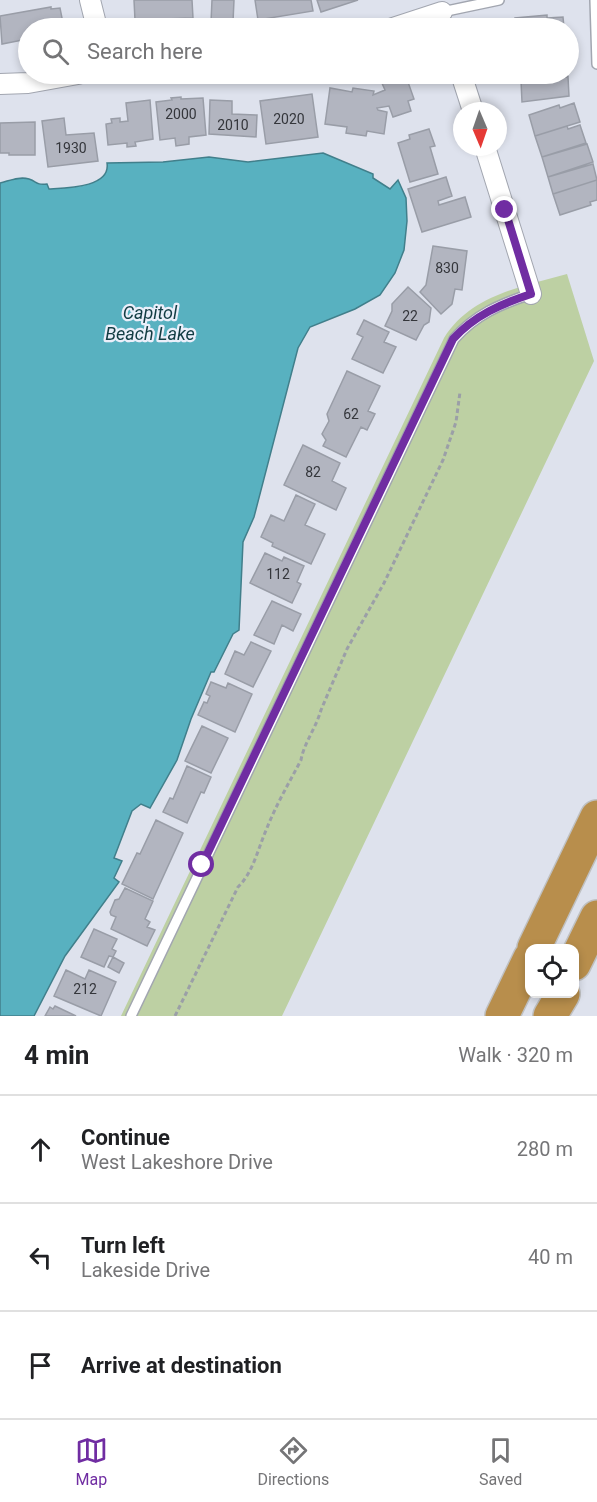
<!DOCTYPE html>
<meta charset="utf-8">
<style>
body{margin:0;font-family:Roboto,sans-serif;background:#f6f6f6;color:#202124}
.controls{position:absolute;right:18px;bottom:18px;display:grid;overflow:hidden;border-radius:12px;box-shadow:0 3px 9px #0003}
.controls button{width:54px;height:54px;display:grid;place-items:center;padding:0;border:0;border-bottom:2px solid #e0e0e0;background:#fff;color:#202124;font:30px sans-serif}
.compass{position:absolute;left:453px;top:102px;width:54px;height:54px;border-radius:50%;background:#fff;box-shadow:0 3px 9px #0003;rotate:178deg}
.stop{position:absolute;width:18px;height:18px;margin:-14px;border:4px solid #702da2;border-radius:50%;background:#fff}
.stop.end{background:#702da2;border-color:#fff;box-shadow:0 2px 6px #0008}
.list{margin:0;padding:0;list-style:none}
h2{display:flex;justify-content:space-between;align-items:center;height:78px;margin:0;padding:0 24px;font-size:26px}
h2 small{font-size:20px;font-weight:400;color:#757577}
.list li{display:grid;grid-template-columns:39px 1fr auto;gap:18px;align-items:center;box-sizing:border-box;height:108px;padding:0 24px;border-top:2px solid #e0e0e0}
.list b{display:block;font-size:22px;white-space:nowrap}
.list p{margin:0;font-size:20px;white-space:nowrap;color:#757577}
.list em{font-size:20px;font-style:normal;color:#757577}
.icon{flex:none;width:33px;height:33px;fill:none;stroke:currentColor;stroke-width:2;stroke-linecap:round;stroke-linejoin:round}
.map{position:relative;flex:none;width:597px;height:1016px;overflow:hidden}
.search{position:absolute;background:#fff;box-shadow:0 3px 9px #0003;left:18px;right:18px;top:18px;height:66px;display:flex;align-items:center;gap:15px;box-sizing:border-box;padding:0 21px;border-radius:33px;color:#757577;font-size:22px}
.sheet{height:402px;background:#fff}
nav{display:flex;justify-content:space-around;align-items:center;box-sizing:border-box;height:84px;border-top:2px solid #e0e0e0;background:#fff;font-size:16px;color:#757577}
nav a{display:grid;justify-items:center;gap:3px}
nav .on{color:#702da2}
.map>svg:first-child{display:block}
</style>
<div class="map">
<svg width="597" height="1016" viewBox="0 0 597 1016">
<rect width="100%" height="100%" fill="#dee2ed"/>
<path fill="#bdd0a3" d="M567 274 594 361 282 1016H121L444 338C471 295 521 287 567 274Z"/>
<path fill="#58b1c0" stroke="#417f8b" stroke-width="1.5" d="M323 153 373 174V178L390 189 398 180 406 198 407 221 404 250 395 273 380 295 355 309 310 327 298 348 254 517 243 542 239 630 233 634 214 672H211L191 719 177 760 150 808 141 804 132 811 114 858 122 861 114 878 119 882 65 956 34 1016H0V183C9 181 19 176 29 179 38 182 35 185 47 184L49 189C65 188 111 188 107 163L163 162 209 157 248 162Z"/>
<path fill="#b2b5c0" stroke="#999da7" stroke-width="1.5" d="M134 0H192L193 18 135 20Z
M212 0H234L233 22H211Z
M255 0H311L313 11 258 20Z
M317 0H358L321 12Z
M51 7V9L60 8 64 28H28V39L2 44 0 16Z
M547 15V18L563 17 564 28H516L515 18Z
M520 74H567L568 77 521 81Z
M399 75 402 83 408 82 414 99 408 101 411 111 393 117 389 106 377 108 378 110 387 112 384 134 367 131 366 136 346 133 347 127 325 124 330 88 352 92 353 88 374 91 373 95 385 90 381 81Z
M568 77 569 96 522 102 521 81Z
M312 94 318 137 266 144 260 101Z
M181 97V99L203 98 206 135 189 137V144L176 146 175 138 160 140 156 102 172 100 171 98Z
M150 100 153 139 135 142 136 146 127 147V143L108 145 106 124 112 123 111 119 120 118V122L128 121 126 103Z
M210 100 232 101V114L257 115 256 137 209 134Z
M574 103 580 122 535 136 529 115 559 105 560 108Z
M64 118 66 135 94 133 98 161 48 167 42 121Z
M35 122V155H9V153H0V123Z
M580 125 586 143 542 157 535 136 567 126 568 129Z
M429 129 435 146 430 147 438 174 410 182 398 143 410 139 409 135Z
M587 144 593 162 548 177 542 157Z
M593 164 597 180 553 194 548 177Z
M446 177 452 196 438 201 439 205 465 197 471 217 422 232 408 189Z
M597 180V200L590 202 591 205 560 215 553 194Z
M433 246 467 251 462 290 455 289 452 304 441 314 420 292 426 285Z
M408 287 431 308 429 322 424 325 416 340 385 326 392 311V304Z
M364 320 389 332 384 342 396 347 383 373 352 359 363 337 357 334Z
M347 371 380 386 368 411 375 414 367 430 361 427 346 457 323 446 326 440 322 434 329 421 327 414Z
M303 445 340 463 332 481 346 488 336 510 284 485Z
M296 495 315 504 305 525 325 534 311 564 272 546 273 543 261 537 271 515 284 521Z
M265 553 282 561 284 557 304 566 297 582 301 584 292 603 250 583Z
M272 601 301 614 293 631 282 625 274 644 254 635Z
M251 642 271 651 253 687 225 674 235 651 244 655Z
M211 682 226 688 228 683 252 694 235 732 198 715 204 702 207 703 210 696 206 694Z
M202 726 228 738 211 773 185 761Z
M187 766 211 777 204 793 201 792 187 823 163 812 170 798 173 799Z
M156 820 183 833 153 899 122 884 137 853 140 854Z
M125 888 153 901 145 919 150 922 147 927 155 930 147 946 111 929 116 917 111 915 110 912 115 900 119 899Z
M94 929 117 939 112 949 116 951 113 957 109 956 104 967 81 957Z
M113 957 124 963 119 973 108 967Z
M66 970 85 979 89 970 116 982 101 1016 54 996Z
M55 1006 76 1016H45L50 1007 53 1009Z"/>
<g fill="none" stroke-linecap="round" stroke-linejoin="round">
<g stroke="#a2a6b0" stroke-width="12">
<path id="lane" d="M595 0 597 64
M442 12 499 0
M131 1016 454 339C475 315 500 304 531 294"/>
</g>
<g stroke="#a2a6b0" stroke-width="22">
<path id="street" d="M90 0 97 28
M393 28 442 12
M461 74 473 111
M0 84 28 83 78 74
M485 147 531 294"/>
</g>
<g stroke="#bfc0c1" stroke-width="36">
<path id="highway" d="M534 948 597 817
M574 964 597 917
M502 1016 530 958
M550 1016 563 994"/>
</g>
<path stroke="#9b9fa7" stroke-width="3" stroke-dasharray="4.5 3" stroke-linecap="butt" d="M175 1016 238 887C254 871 258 848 267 828 276 805 289 783 301 760 304 743 316 728 321 710L347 649 384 583 443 460 456 422 460 392"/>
<use href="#lane" stroke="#fff" stroke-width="9"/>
<use href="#street" stroke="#fff" stroke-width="20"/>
<use href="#highway" stroke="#b88e4c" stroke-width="33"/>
</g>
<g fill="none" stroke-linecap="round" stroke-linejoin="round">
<path stroke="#702da2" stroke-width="8" d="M202 865 453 339C475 315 501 304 531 294L505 210"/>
</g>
<g text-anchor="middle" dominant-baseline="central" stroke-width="4.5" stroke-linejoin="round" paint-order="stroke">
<g font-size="14" fill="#34363b">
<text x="181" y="114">2000</text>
<text x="289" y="119">2020</text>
<text x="233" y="125">2010</text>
<text x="71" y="148">1930</text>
<text x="447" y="268">830</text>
<text x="410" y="316">22</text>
<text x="351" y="414">62</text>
<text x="313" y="472">82</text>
<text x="278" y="574">112</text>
<text x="85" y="989">212</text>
</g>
<g font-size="18" font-style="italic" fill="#123c43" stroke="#ebeffa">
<text x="150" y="312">Capitol<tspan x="150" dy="21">Beach Lake</tspan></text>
</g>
</g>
</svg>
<div class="controls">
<button><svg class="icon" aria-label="locate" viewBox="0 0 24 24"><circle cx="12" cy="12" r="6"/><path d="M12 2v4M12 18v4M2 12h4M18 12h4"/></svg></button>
</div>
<svg class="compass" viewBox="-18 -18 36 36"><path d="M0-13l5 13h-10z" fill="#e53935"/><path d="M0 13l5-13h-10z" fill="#757577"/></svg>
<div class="stop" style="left:202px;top:865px"></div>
<div class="stop end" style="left:505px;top:210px"></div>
<div class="search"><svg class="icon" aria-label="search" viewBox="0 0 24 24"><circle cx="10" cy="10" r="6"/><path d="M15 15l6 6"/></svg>Search here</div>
</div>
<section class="sheet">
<h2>4 min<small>Walk · 320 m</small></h2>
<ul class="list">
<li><svg class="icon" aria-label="ahead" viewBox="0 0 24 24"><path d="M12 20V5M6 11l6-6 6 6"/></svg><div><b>Continue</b><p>West Lakeshore Drive</p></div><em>280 m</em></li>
<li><svg class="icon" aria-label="left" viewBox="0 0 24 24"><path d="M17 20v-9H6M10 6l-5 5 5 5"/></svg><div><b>Turn left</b><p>Lakeside Drive</p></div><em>40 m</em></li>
<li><svg class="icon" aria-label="arrive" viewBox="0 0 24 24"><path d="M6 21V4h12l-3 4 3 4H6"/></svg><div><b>Arrive at destination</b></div></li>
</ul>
</section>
<nav>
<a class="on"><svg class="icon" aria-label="map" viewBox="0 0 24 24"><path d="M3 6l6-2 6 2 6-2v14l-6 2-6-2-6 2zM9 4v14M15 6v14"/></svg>Map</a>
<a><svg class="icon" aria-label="directions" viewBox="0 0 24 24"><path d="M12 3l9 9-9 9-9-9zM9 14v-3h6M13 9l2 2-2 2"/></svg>Directions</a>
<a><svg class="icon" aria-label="saved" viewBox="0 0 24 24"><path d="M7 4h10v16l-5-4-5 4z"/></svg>Saved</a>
</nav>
